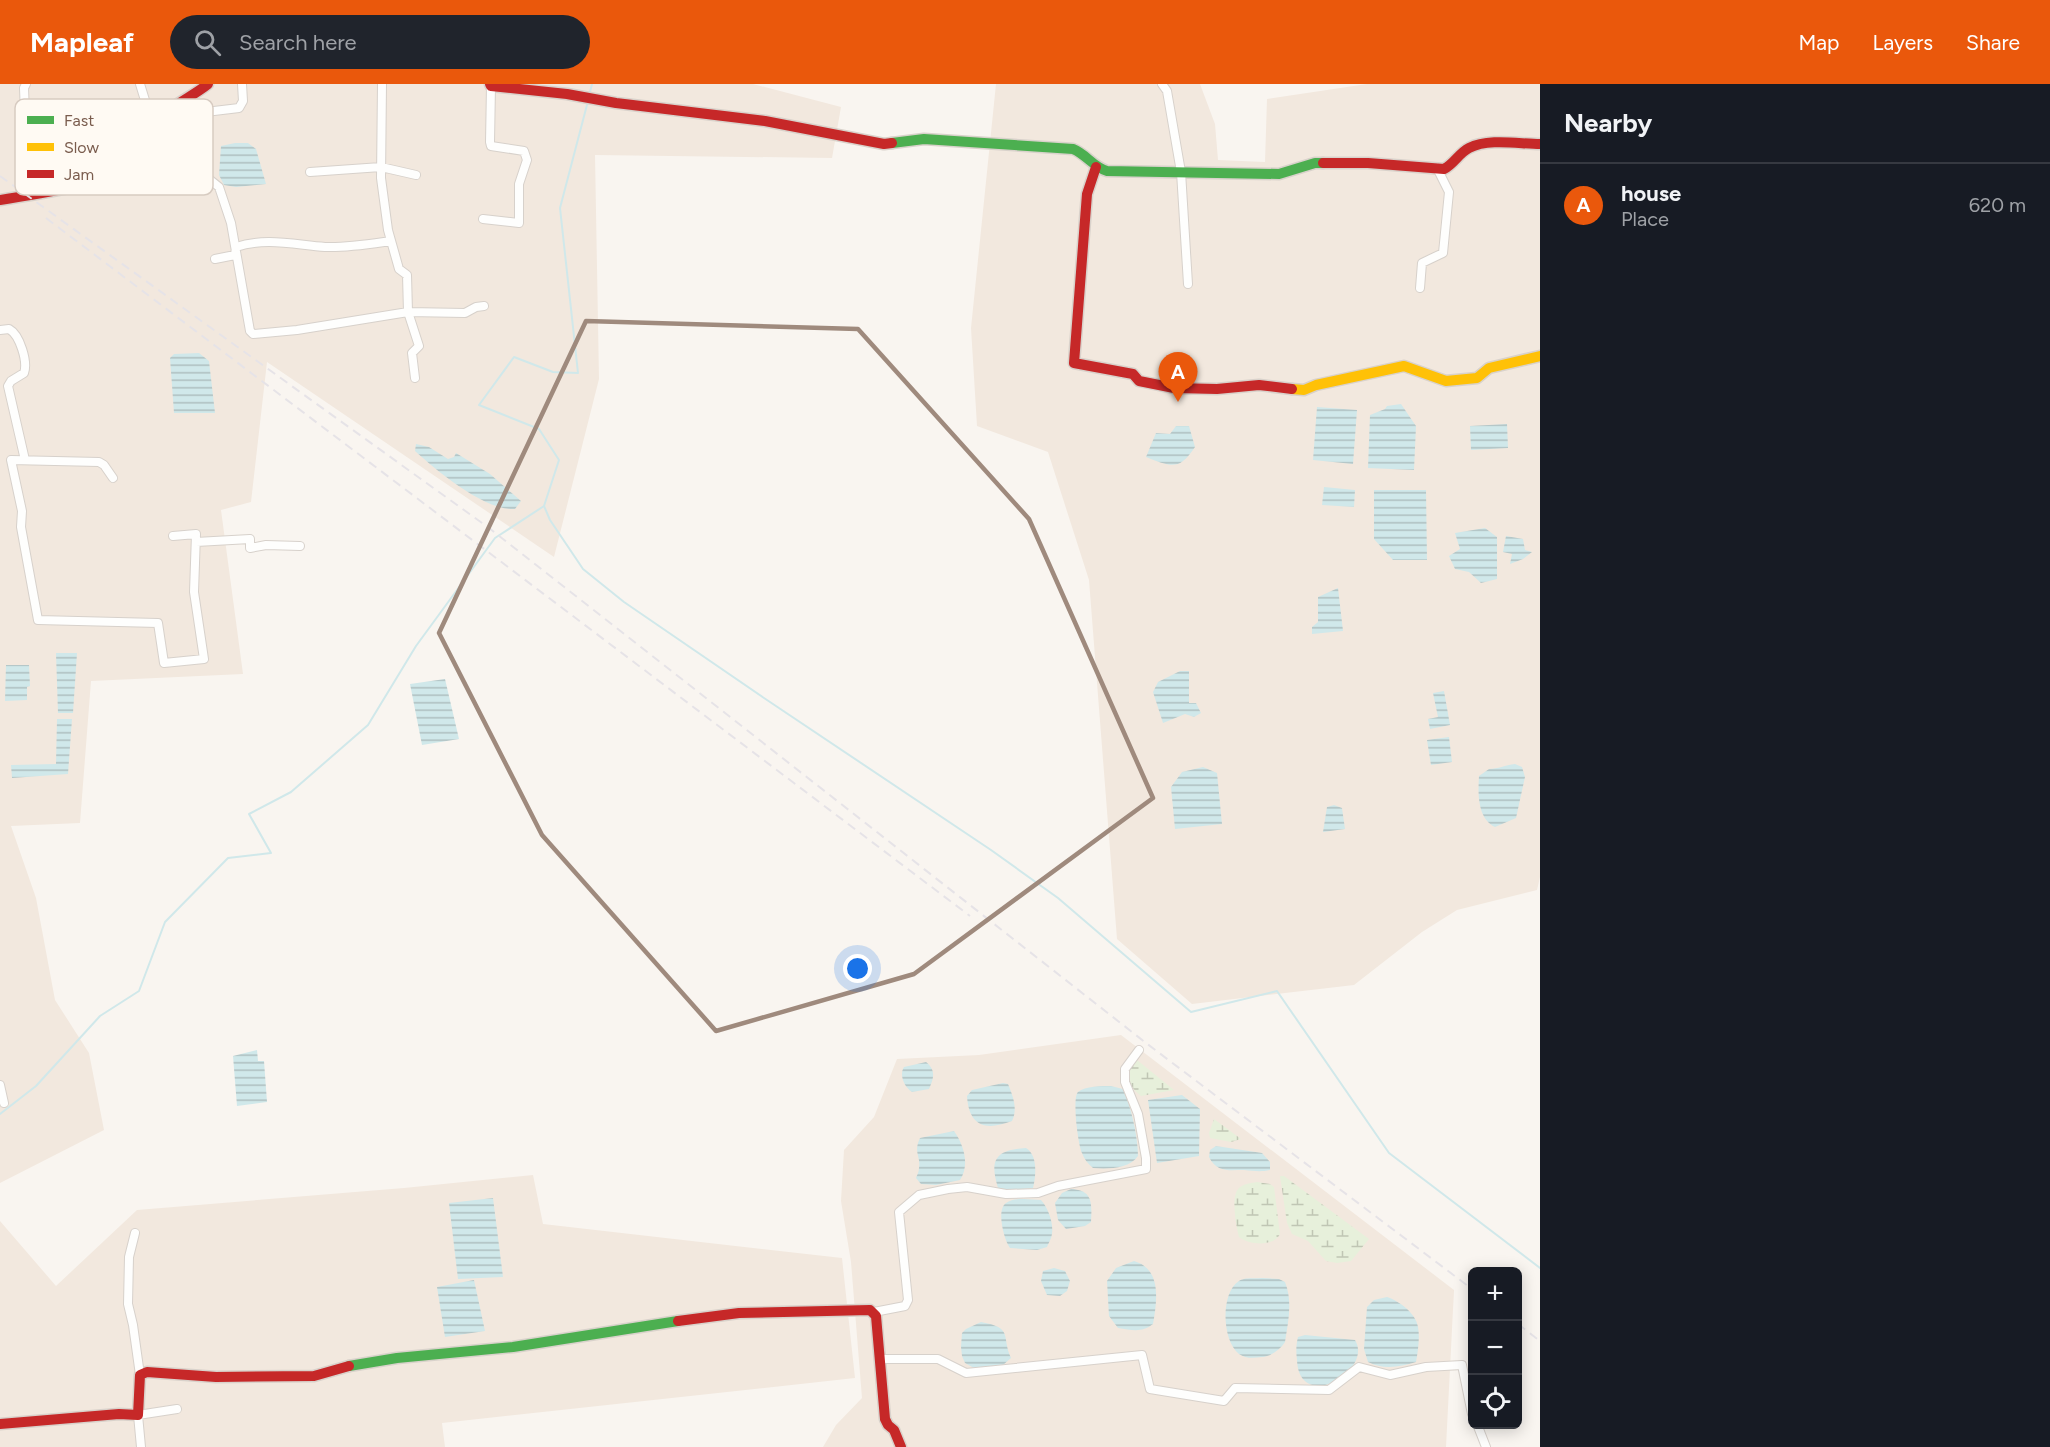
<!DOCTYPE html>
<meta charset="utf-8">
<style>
body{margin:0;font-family:Figtree,sans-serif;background:#20242c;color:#f1f3f6}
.controls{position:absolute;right:18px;bottom:18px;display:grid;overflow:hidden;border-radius:9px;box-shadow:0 3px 15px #0003}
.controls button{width:54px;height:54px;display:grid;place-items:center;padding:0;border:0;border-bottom:2px solid #363941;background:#171b24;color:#f1f3f6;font:30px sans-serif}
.you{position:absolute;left:858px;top:885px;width:21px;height:21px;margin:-15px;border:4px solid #fff;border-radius:50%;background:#1a73e8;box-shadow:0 0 0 9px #1a73e833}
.badge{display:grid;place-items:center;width:39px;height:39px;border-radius:50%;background:#ea580c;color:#fff;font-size:20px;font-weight:700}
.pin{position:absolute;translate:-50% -50px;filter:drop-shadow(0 2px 3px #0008)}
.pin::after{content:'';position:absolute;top:32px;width:21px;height:18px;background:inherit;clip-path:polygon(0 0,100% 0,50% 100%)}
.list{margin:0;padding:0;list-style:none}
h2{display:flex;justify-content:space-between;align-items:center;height:78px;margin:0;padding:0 24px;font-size:26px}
h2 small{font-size:20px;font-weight:400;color:#9ea1a6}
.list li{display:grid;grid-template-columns:39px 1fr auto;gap:18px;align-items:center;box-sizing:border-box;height:84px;padding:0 24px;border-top:2px solid #363941}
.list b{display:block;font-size:22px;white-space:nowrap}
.list p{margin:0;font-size:20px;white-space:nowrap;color:#9ea1a6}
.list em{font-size:20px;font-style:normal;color:#9ea1a6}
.icon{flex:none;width:33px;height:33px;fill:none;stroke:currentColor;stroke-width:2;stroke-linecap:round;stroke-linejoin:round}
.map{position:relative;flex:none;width:1540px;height:1363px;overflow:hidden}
header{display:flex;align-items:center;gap:36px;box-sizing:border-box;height:84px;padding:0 30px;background:#ea580c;color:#fff}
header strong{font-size:28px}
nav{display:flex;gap:33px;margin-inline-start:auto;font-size:21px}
.search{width:420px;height:54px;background:#20242c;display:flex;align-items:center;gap:15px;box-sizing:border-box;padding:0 21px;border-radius:33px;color:#9ea1a6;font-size:22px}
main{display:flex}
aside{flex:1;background:#171b24}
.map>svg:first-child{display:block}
</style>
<header>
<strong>Mapleaf</strong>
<div class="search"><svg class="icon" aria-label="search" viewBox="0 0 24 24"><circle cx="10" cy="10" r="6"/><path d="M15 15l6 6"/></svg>Search here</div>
<nav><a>Map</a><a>Layers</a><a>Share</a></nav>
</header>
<main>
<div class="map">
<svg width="1540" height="1363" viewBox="0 0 1540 1363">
<defs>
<pattern id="wetland-marsh" width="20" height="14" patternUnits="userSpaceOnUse" patternTransform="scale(1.5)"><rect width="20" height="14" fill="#e7f0db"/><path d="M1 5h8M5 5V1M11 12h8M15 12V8" fill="none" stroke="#c0c6b4"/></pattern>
<pattern id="water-rules" width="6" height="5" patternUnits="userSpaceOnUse" patternTransform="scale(1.5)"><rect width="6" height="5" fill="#d0e8ea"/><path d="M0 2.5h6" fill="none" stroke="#aebfc0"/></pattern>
</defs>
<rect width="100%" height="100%" fill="#f9f5f0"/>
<path fill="#f2e8de" d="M0 0H753L841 23 832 74 595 71 599 295 554 473 267 278 251 418 221 426 243 590 91 597 80 739 11 742 36 814 55 916 89 969 104 1046 0 1099Z
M996 0H1200L1215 40 1218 76 1265 78 1267 15 1367 0H1540V793L1537 806 1457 826 1422 848 1354 901 1192 920 1117 855 1089 496 1048 368 977 342 971 244Z
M1121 951 1454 1206 1446 1363H823L836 1341 862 1314 851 1178 841 1117 844 1066 874 1033 897 975 979 971Z
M533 1091 543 1140 842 1174 855 1294 442 1339 445 1363H0V1137L56 1202 137 1126 404 1104Z"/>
<path fill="url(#wetland-marsh)" d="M1137 976 1174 1006 1141 1012C1128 1002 1123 988 1137 976Z
M1214 1035 1241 1055 1231 1058 1210 1054 1209 1049Z
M1280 1092H1284L1369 1155 1351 1177 1337 1179 1326 1177 1308 1157 1292 1150 1287 1139Z
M1257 1098 1270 1100 1274 1103 1280 1150C1274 1163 1249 1161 1239 1153 1236 1142 1231 1114 1238 1105 1242 1100 1251 1099 1257 1098Z"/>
<path fill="url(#water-rules)" d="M235 59H248L256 65 266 100 236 103 224 101 219 91 221 62Z
M199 269 209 277 215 329H174L170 274 174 270Z
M1401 320 1416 342 1414 386 1368 384 1370 331 1385 325 1387 322Z
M1317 323 1357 326 1353 380 1313 376Z
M1507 340 1508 364 1471 366 1470 342Z
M1176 342H1189L1195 363C1179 387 1172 383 1146 373L1156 349 1170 350Z
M416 360 429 363 448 375 454 373 456 369 490 390 521 417 515 425C485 427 437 387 415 367Z
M1324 403 1355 406 1354 423 1322 421Z
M1374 406H1426L1427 476H1393L1374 455Z
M1485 444 1497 453V495L1481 499 1469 488 1455 485 1449 472 1460 465 1455 449Z
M1506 452 1523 455 1525 466 1532 468 1523 475 1510 480 1512 470 1503 468Z
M1338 504 1343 547 1312 550V543L1318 538V513Z
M56 569H77L73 629H58Z
M6 581H29L30 602 27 603V616L5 617Z
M1180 587H1189V619H1196L1201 629 1194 633 1185 630 1163 639 1153 608 1158 598Z
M445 595 459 655 422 661 410 600Z
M1444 607 1450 641 1430 645 1428 635 1438 633 1433 609Z
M57 635H72L68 690 12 694 11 681 56 680Z
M1449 653 1452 678 1431 681 1427 656Z
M1515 680 1522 683 1525 693 1516 734 1495 743C1477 734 1478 709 1479 692L1489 685C1498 685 1505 681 1515 680Z
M1203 683 1217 689 1222 740 1175 745 1171 703 1182 688Z
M1334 721 1342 724 1345 745 1323 748 1327 723Z
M257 966 258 977H264L267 1018 237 1022 233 972Z
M926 978C936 986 934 994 929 1005L912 1008C904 1003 899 991 904 983Z
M1003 999 1008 1000C1013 1012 1018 1025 1012 1037 986 1047 969 1043 967 1012L972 1006Z
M1111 1002 1123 1005C1131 1023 1138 1052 1138 1072 1129 1085 1108 1085 1093 1084 1088 1080 1084 1075 1082 1069 1078 1060 1072 1014 1078 1008 1085 1002 1102 1002 1111 1002Z
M1182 1011 1200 1025 1199 1072 1157 1079 1148 1016Z
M954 1047C964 1061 970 1081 960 1096L936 1101 921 1100 916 1094C917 1091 919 1088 919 1084 921 1072 913 1069 920 1054Z
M1216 1062 1262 1069 1270 1078V1086C1261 1088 1254 1087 1244 1086 1229 1086 1217 1089 1209 1073L1210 1066Z
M1026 1064C1038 1071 1036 1092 1033 1104L1011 1106 998 1104C989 1075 996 1066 1026 1064Z
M1071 1105C1093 1106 1092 1119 1091 1138L1085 1142 1066 1145 1058 1136 1055 1119 1062 1109Z
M493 1114 503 1193 458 1195 449 1119Z
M1024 1115 1041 1116C1049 1125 1055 1142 1051 1154 1050 1157 1048 1160 1047 1163L1037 1166 1010 1164C1004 1156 996 1126 1006 1119 1011 1115 1018 1115 1024 1115Z
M1134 1177C1162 1185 1157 1217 1153 1240 1142 1249 1132 1246 1118 1244L1109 1232 1107 1197 1116 1184Z
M1054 1184 1065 1187 1070 1197 1067 1207 1060 1212 1047 1211 1041 1197 1043 1187Z
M1262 1194 1279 1195 1285 1198C1293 1218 1288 1238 1285 1258 1280 1266 1271 1272 1262 1273 1254 1274 1246 1275 1239 1270 1222 1257 1220 1209 1239 1197 1245 1193 1254 1195 1262 1194Z
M474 1196 485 1247 445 1253 437 1203Z
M1387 1213C1399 1217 1416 1229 1418 1243 1420 1253 1418 1267 1416 1278 1400 1283 1383 1286 1368 1278L1364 1265 1367 1223 1374 1216Z
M981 1238C1014 1244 1001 1252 1011 1274L1003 1281 974 1284 965 1279 962 1272 961 1263 962 1249 966 1245Z
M1305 1251 1355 1256C1374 1287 1299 1330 1297 1276 1296 1268 1296 1261 1298 1253Z"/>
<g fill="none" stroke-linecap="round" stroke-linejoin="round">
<path stroke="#d0e8ea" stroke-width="2" d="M589 12 592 0
M544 422 550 436 583 485 624 518 764 614 991 766 1058 814 1191 928 1277 907 1389 1069 1540 1184
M0 1030 36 1002 100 932 139 907 165 838 228 774 271 769 249 730 291 708 368 641 416 562 495 454 544 422 559 376 539 345 479 321 514 273 553 288 578 289 560 124 588 17"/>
<g stroke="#d7d1cb" stroke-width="10">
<path id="street" d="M140 0 148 26 158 37
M382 0 381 94 388 146 399 185 407 191 408 228 419 262 412 269 415 294
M1162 0 1167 7 1181 88 1188 200
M25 30 24 4 26 0
M164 33 239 24 243 17 242 0
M146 74 160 86 204 91 219 103 231 139 250 247 253 250 297 246 408 228 465 229 476 223 484 222
M310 88 381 83 416 91
M483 135 519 139V100L527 76 524 67 491 62 490 58 491 2
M215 175 235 171 236 163C265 153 296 161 325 163 346 164 370 160 391 157
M1420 204 1422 179 1443 169 1449 108 1437 84
M0 246 9 245C20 251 28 278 24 289L11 297 8 302 25 376
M113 394 104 381 99 378 11 376 22 427 21 443 38 536 158 539 164 579 204 575 194 508 196 450 173 452
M196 458 250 455V464L266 461 300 462
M0 1001 4 1019
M135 1149 129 1173 128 1220 133 1241 140 1291
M874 1228 905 1222 908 1216 899 1128 919 1111 948 1105 967 1103 1006 1110 1038 1109 1058 1102 1146 1085V1074L1138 1030 1125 998V985L1139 966
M879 1275H938L966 1289 1142 1271 1150 1305 1224 1317 1235 1304 1329 1306 1359 1283 1390 1291 1426 1283 1462 1281 1472 1330
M1477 1340 1486 1363
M141 1363 138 1331 177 1325"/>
</g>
<g stroke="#d9d2cb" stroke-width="13">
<path id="fast" d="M892 59 924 55 1073 65C1086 70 1093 83 1107 87L1279 90 1315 79H1323
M349 1282 397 1274 513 1263 678 1237"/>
</g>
<g stroke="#d9d2cb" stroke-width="13">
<path id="slow" d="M1292 305 1304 306 1316 301 1404 282 1446 297 1477 294 1489 284 1540 272"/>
</g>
<g stroke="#d9d2cb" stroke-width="13">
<path id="jam" d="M490 0 491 2 567 10 616 19 765 37 884 60 892 59
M1323 79H1368L1444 85C1454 80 1459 69 1469 64 1489 54 1519 60 1540 60
M1096 83 1087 110 1074 279 1133 290 1139 297 1174 304 1217 305 1259 301 1292 305
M0 116C31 111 122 98 142 78 153 68 148 50 156 39 169 22 192 13 208 0
M678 1237 739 1229 870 1226 876 1232 885 1335 888 1341 894 1346 901 1363
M0 1340 119 1330 138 1331 140 1291 147 1288 216 1293 314 1292 349 1282"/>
</g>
<use href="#street" stroke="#fefefd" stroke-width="8"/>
<use href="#fast" stroke="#4caf50" stroke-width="10"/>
<use href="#slow" stroke="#ffc107" stroke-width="10"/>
<use href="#jam" stroke="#c62828" stroke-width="10"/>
<path stroke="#e6e3e7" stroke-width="2" stroke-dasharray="9 6" stroke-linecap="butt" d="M0 92 489 444 1146 959 1472 1205
M46 134 970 832
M1518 1240 1540 1257"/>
</g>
<path fill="none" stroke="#9f8a7d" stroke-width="4.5" stroke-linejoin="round" d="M586 237 858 245 1029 435 1153 714 914 890 716 947 542 751 439 549Z"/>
<rect x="15" y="15" width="198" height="96" rx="9" fill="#fffaf3" stroke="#d7cbc1" stroke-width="1.5"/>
<rect x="27" y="32" width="27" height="8" fill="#4caf50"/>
<rect x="27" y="59" width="27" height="8" fill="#ffc107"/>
<rect x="27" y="86" width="27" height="8" fill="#c62828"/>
<g font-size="16" fill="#7a5c4d">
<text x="64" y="42">Fast</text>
<text x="64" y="69">Slow</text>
<text x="64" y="96">Jam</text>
</g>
</svg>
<div class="controls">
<button>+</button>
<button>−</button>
<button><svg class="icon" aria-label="locate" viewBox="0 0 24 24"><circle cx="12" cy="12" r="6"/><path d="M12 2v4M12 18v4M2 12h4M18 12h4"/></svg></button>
</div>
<div class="you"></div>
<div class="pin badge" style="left:1178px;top:318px">A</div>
</div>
<aside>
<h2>Nearby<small></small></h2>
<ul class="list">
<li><span class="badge">A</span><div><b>house</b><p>Place</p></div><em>620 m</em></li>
</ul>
</aside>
</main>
